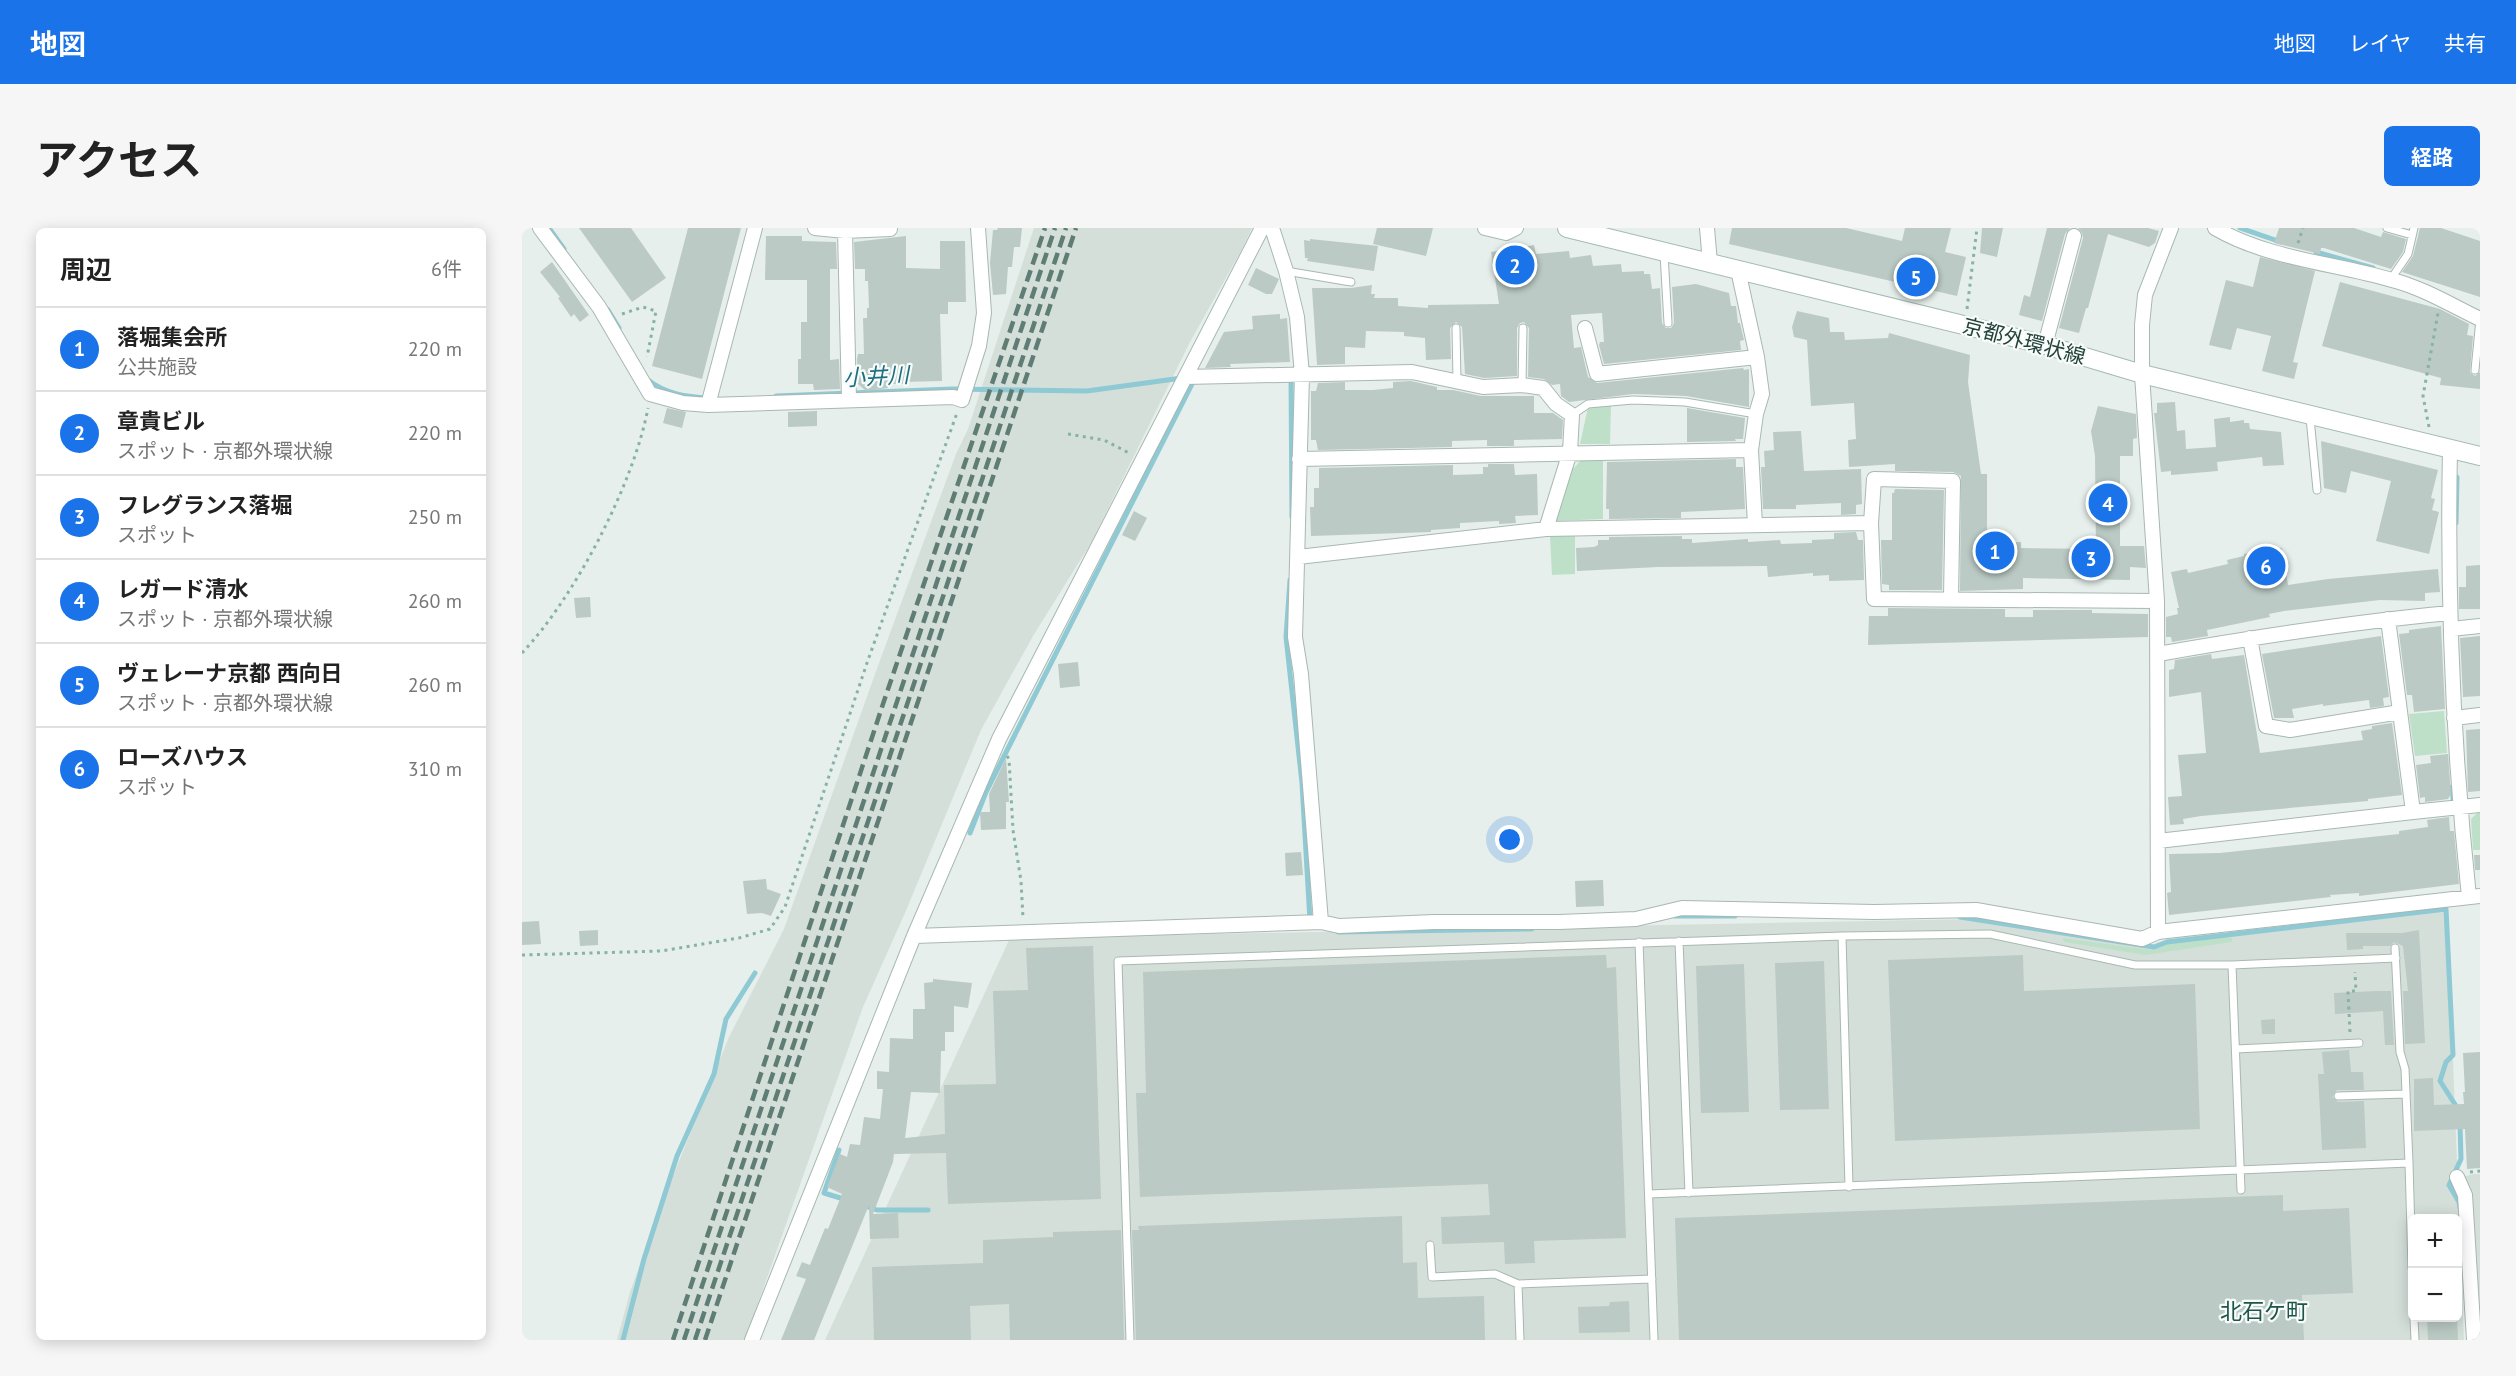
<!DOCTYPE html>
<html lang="ja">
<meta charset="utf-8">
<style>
body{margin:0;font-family:"PT Sans","Noto Sans JP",sans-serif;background:#f6f6f6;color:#222}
.controls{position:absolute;right:18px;bottom:18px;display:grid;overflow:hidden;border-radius:9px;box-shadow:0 3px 15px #0003}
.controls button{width:54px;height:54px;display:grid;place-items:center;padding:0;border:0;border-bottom:2px solid #e0e0e0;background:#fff;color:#222;font:30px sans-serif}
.you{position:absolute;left:988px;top:612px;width:21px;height:21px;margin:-15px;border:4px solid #fff;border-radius:50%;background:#1a73e8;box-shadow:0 0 0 9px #1a73e833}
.badge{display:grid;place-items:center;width:39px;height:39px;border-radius:50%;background:#1a73e8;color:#fff;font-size:20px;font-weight:700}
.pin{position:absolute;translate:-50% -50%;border:3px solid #fff;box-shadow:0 2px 6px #0006}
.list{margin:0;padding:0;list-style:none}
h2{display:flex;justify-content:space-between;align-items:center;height:78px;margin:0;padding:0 24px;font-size:26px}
h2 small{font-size:20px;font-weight:400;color:#767676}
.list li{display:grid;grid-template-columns:39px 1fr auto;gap:18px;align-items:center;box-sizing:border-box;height:84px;padding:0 24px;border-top:2px solid #e0e0e0}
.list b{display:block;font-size:22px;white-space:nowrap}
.list p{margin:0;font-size:20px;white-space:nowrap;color:#767676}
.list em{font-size:20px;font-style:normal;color:#767676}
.map{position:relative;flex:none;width:1958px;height:1112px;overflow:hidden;border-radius:9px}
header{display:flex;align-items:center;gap:36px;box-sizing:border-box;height:84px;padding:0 30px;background:#1a73e8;color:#fff}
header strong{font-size:28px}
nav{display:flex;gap:33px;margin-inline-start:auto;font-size:21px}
.intro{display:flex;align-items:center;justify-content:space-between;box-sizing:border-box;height:144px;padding:0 36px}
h1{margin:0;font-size:42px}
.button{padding:15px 27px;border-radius:9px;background:#1a73e8;color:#fff;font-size:21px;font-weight:700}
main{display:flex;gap:36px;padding:0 36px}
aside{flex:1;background:#fff;border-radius:9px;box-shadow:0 3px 15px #0003}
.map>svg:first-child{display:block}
</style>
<header>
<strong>地図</strong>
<nav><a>地図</a><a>レイヤ</a><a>共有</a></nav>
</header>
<div class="intro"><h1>アクセス</h1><a class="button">経路</a></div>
<main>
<aside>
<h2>周辺<small>6件</small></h2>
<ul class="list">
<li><span class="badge">1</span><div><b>落堀集会所</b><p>公共施設</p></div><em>220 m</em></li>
<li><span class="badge">2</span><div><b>章貴ビル</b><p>スポット · 京都外環状線</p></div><em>220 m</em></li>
<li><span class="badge">3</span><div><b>フレグランス落堀</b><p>スポット</p></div><em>250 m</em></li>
<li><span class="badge">4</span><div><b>レガード清水</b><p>スポット · 京都外環状線</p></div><em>260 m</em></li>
<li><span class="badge">5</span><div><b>ヴェレーナ京都 西向日</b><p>スポット · 京都外環状線</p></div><em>260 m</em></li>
<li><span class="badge">6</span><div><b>ローズハウス</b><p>スポット</p></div><em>310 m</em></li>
</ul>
</aside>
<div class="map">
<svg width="1958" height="1112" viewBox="0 0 1958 1112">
<rect width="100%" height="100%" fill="#e6efeb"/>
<path fill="#d4dfda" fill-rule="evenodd" d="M512 0H730L719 23 668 114 569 315 511 408 459 502 383 685 341 779 223 1112H95L108 1064 139 978 207 809 262 701 357 435 434 226 446 201Z
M1925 682 1942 1112H303L488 710 1452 691 1629 720 1659 711ZM1890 990H1936V1090H1890Z
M1952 946H1958V1112L1940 949Z"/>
<path fill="#bfe0c8" d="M1089 178 1088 216H1058L1066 179Z
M1081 231V291L1033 293 1051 241 1059 232Z
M1053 307V346L1030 347 1028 308Z
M1922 483 1925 525 1893 528 1887 486Z
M1958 582V622H1951L1949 591Z
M1703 709 1710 710V714L1623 727 1542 714 1541 710 1629 722 1648 715Z"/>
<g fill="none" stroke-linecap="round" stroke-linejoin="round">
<path stroke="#8ec9d4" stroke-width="5" d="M27 0 42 21
M1718 0 1759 14
M1794 24 1851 40
M86 82 97 100
M769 148 770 289
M126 152C143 166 165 169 187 170
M254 168 430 161 565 163 660 150
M1934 295 1935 249
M768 352 764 409 780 555 788 693
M1930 559 1932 580
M448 605 464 564 673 150
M1153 688H1213
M1438 689 1632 719 1645 714 1924 681 1931 827 1924 834 1918 853 1936 881
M816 704 1010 701
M1938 896 1939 931 1927 957 1937 974 1938 980
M317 922 302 965 325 972
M340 977 355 982H406
M101 1112 122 1031 155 928 192 846 204 791 233 745"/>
</g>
<path fill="#bbcac4" d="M57 0H109L144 50 110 74Z
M166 0H219L180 151 130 138Z
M476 0H500L498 19H492L490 39H486L484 66 471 67 468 35 471 2H475Z
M855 0H911L904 28 851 16Z
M1210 0H1324L1380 13 1383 0H1429L1423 24 1444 29 1435 68 1207 16Z
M1460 0H1481L1475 29 1458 25Z
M1525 0H1548L1543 6 1520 93 1497 87 1502 67 1508 69Z
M1556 0H1626L1637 3 1633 15 1627 19 1586 6 1566 80H1564L1557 105 1537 100 1561 10 1560 5Z
M1757 0H1832L1859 9 1861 4 1884 11 1881 24 1869 41 1802 20H1799L1798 26 1752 15Z
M1898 0H1919L1958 13V69L1880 44 1891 28Z
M244 8H280V13L314 14 315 41H308V132L317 131 318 161 292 162 291 156H276V131H279V94H285V52H243Z
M384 8V40L418 41V13H443L444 74H426V86H418L420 153 381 154V156H366V160L344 163 336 156 335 131 336 126H342L341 90H345V80H347L346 53H343V41H333L332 14Z
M788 11 856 18 852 43 785 33 786 30H783L782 12 788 13Z
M1012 17 1014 26 1047 23 1048 30 1069 27 1071 38 1099 36 1100 44 1122 43V46H1128L1130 61 1138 60 1140 95 1144 100H1149L1152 95 1150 59 1174 56 1207 65 1209 78H1214L1216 95H1218L1222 112 1218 113 1219 122 1082 136 1077 117 1078 114H1082L1080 85 1049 87 1052 120 1059 119 1066 149 1075 155 1221 140 1222 142 1227 141V179L1164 168 1111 166 1047 174 1039 168 1038 156 1030 157 1022 151 1006 149 1007 100 1002 94 998 95 995 100V148L962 150 943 146 940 99 934 94 928 100 929 131 904 132 903 110 882 108V104L844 103 843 120 823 119V136L795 137 790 60H829L850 57 849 66H853L852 70H876V78L906 80V77L977 76 969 24Z
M1738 29 1793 43 1771 134 1776 135 1772 151 1740 143 1749 108 1715 100 1709 122 1687 117 1704 52 1731 59Z
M30 34 67 87 58 94 52 86 49 89 36 70 38 69 18 44Z
M734 40 757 51 750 66H744L726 57Z
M1818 54 1918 81 1947 96 1945 107 1951 108 1948 144 1953 148 1958 144V161L1918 157 1919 150 1800 118Z
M1275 83 1307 90 1308 104H1322L1323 112 1366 110 1367 105 1448 127 1446 154 1459 246H1465V315L1499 314V320L1574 321 1573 228 1569 203 1576 178 1614 186 1615 210 1611 211V228H1598V318H1622L1624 340 1608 339V352L1501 350V361L1438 363 1439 248 1431 244 1373 243V236L1327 239 1326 212 1334 211 1332 175 1289 178 1285 112 1272 109 1270 99Z
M758 86V91L765 90 768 134 708 136 709 139 683 140 702 104 731 101 730 88Z
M889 153 915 159V162H931L959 168H1012V185H1031L1041 192 1040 211 992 212V218H965V212L930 213V219L796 222 794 212H789V163H794L796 155 823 154V162H851L871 160V154Z
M1653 174 1655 203 1663 202 1664 221 1694 219 1692 191 1708 189V194L1722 192V195H1727L1728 201 1759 204 1762 237 1741 238 1740 229 1695 234 1696 243 1649 247V243L1639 244 1632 185H1635V175Z
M145 180 164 184 160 200 141 195Z
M1165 180 1223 190 1221 211H1213L1214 213 1165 214Z
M295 183V198L266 199V184Z
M1279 203 1282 243 1339 241 1340 276 1334 277V286L1319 287V275L1274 277V281H1241L1239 239H1243L1242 223 1252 222 1251 204Z
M1799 213 1916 242 1909 270 1913 271 1910 282 1917 284 1907 326 1854 313 1869 253 1829 243 1824 265 1802 260Z
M1214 231V239H1221L1223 281 1159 284V290L1087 291V281H1084L1085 234Z
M966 236H992L993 247 1015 246 1016 287 993 288 994 295 977 296V293L938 295V300L909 302V304L789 308 788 279H792V260H797V240L931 237V247L961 246V239H966Z
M1373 261 1422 262 1420 362H1367V357L1360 356 1359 312H1370V265H1372Z
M612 283 625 290 613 313 600 307Z
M1334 304 1336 312H1341L1342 352 1307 353V347L1291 348V345L1246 349 1245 338 1136 339 1055 343 1054 320 1072 319 1076 317V312H1087V309L1160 308V311H1170V315L1226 311V314L1258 312 1259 316 1290 315V312L1312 311V305Z
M1760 320 1766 357 1806 351 1916 341 1918 364 1903 365V373L1858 372 1762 383 1747 386 1748 389 1685 402 1686 408 1650 414 1649 409H1644V389L1656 386 1655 380H1657L1649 344 1665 341 1666 345 1706 336 1705 332 1722 328V326Z
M1958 337V381H1937V359H1944V338Z
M68 369 69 389 54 390 52 370Z
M1366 380 1483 381V389H1511V382H1570V385L1626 386V409L1346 417 1347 388H1366Z
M1919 398 1923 481 1892 484 1890 467H1885L1877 406 1887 405V402Z
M1859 408 1867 469 1861 470 1862 478 1848 480 1847 472 1801 478V476L1770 481 1772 490H1752L1740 426Z
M1958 408V468L1941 469 1938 410Z
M1689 426 1690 431 1722 427 1738 525 1841 512 1839 503 1850 501V498L1870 495 1880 567 1846 571V573L1679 588 1661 591 1662 596 1648 597 1646 569 1660 568 1656 527 1684 525 1679 464 1647 469V442L1652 441 1653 432Z
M556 434 558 458 538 460 536 436Z
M1958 501V563L1946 564 1944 502Z
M1926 526 1929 566 1926 571 1903 574V569L1898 570 1894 537 1909 535 1908 528Z
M484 530 487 574H484V601L459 602 458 584H468L467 566Z
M1927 589 1928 603H1932L1937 656 1837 668V665L1808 667 1809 669 1647 687 1645 665 1649 664 1647 626 1698 625 1877 606V603L1906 599 1905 592Z
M779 624 781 647 764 648 763 625Z
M1952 627H1958V642H1953Z
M244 651 245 661 259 666 249 688 240 685 225 686 221 653Z
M1081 652 1082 678 1054 679 1053 653Z
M17 693 19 716 0 717V694Z
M76 702V717L58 718 57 703Z
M1897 702 1903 815 1883 816 1881 763H1886L1881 718 1872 714 1868 718H1841V721L1825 722 1824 705H1880Z
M571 718 579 971 426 976 424 925 372 926 371 934 351 986 376 985 377 1010 348 1011 347 977 292 1112H259L284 1051 274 1048 280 1034 288 1037 303 1000 306 1001 320 966 305 959 318 926 325 929 328 916 338 917 342 889 358 891 361 861H355V843L367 844 368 810 391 811V781H403L402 755 411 754V751L450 755 446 780 432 778V804H423V823H419L418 865 389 864 383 910 423 906 422 857 474 856 471 763 506 762 504 720Z
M1084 727 1085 740 1094 739 1104 1010 1012 1013 1013 1035 983 1036 982 1014 920 1016 919 989 968 987 966 956 618 969 614 865H624L621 744Z
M1501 727 1502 763 1673 756 1678 901 1373 913 1366 732Z
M1302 733 1307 881 1258 882 1253 735Z
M1222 736 1227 884 1179 885 1174 738Z
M1855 763H1869L1872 817H1863L1861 783 1813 786 1812 765Z
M1753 791V806H1740L1739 792Z
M1827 822 1829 844H1841L1842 862H1815L1810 869 1816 874 1842 873 1844 920 1800 922 1796 846H1802L1800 824Z
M1958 824V940L1945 941 1943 901 1892 903V851L1911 850 1912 877 1942 876 1941 864H1943L1941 825Z
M1761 967V983L1827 980 1831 1065 1780 1067 1782 1112H1157L1153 990Z
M880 988 881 1035 895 1034 896 1070 962 1068 963 1112H614L610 1002H617L616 998Z
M599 1002 602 1112H488L487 1076 448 1078 449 1112H352L350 1039 461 1035V1012L531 1009V1004Z
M1107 1073 1108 1104 1057 1105 1056 1079 1087 1078 1088 1074Z
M1905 1089H1935L1936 1112H1906Z"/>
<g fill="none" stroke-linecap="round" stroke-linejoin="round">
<g stroke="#a8b8b2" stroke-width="9">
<path id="service" d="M1865 0 1890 7
M1142 26 1146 95
M764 43 829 54
M1869 51 1886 26 1892 0
M934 100 935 153
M1953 142 1958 91
M1000 157 1001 100
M1050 187 1066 176 1111 172 1163 174 1234 186
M1788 190 1795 262
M1320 708 1327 959
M1157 713 1167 965
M1117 714 1132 1112
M1873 720 1878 824 1883 841 1887 935
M1714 821 1837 815
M1816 868 1884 866
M1719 962 1710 737 1874 730
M1127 966 1887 935 1890 1040
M908 1017 910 1049 973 1046 996 1056
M1892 1090 1893 1112
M608 1112 596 733 1320 708 1468 706 1613 737H1710
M998 1112 996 1056 1130 1051"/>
</g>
<g stroke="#a8b8b2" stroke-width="16">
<path id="minor" d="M18 0 77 79 128 166 161 175 186 177 431 169 440 172 457 118 462 85 456 0
M293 0 323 3 368 1
M750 0 764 43 775 89 780 147 773 409 779 446 799 694
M963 0 984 5 994 0
M1185 0 1188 35
M1693 0C1746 31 1812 35 1870 52 1901 60 1929 77 1958 91
M323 3 327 172
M1216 42 1235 129 1240 166 1234 186 1229 222 1233 297
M1063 100 1075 146 1235 129
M1523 117 1552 8
M663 149 890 144 961 159 1000 157 1021 160 1034 176 1050 187 1048 224 1024 301
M186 177 233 0
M1928 221C1925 370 1931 520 1947 669
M777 231 1229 222
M1349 295 1352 251 1431 253 1429 370
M776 329 1024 301 1349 295 1352 371 1635 373
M1929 401 1958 398
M1728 410 1744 498 1768 502 1878 484
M1636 426C1733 409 1830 394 1928 385
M1932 490 1958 487
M1891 584 1958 577
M1636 613 1891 584 1866 391
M1636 704 1635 373 1620 146V97L1623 67 1649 0
M392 708 799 694 817 698 912 694H1037L1114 691 1160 680 1352 684 1454 682 1620 711 1636 704 1958 668
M1935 949 1943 967 1952 1112
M230 1112 392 708 477 511 740 0"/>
</g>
<g stroke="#a4bbb3" stroke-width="20">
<path id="secondary" d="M1045 0 1523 117 1620 146 1958 228"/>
</g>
<path stroke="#86b3a5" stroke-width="3" stroke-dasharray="3 4.5" stroke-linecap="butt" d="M1776 15 1781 0
M1445 81 1455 0
M100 86 121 79 134 83 125 129
M1907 199 1901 168 1916 85
M546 206 582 212 607 225
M0 425C53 369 112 255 126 180
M485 528 487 531 491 602 499 653 501 690
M0 727 139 723 217 710 248 701 263 679 346 432 435 185
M1828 804 1826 763H1834L1833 744
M1948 944 1958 943"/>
<use href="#service" stroke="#fff" stroke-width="7"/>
<use href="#minor" stroke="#fff" stroke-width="14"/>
<use href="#secondary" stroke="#fff" stroke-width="18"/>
<path stroke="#5f7d75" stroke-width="4.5" stroke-dasharray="12 6" stroke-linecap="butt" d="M151 1112 362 473 523 0
M162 1112 533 0
M173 1112 544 0
M183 1112 554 0"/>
</g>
<g text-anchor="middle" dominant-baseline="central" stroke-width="4.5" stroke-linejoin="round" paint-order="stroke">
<g font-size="21" fill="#24423a" stroke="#f7fbf9">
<text transform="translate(1502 113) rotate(15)">京都外環状線</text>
</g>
<g font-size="22" font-style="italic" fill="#1c6f80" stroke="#f7fbf9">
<text transform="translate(354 148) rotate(-3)">小井川</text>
</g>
<g font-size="22" fill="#1f5548" stroke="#f7fbf9">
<text x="1742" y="1083">北石ケ町</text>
</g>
</g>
</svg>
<div class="controls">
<button>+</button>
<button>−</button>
</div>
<div class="you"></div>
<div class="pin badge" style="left:1473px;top:323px">1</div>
<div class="pin badge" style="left:993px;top:37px">2</div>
<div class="pin badge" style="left:1569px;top:330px">3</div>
<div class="pin badge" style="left:1586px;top:275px">4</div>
<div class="pin badge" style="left:1394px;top:49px">5</div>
<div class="pin badge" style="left:1744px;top:338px">6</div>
</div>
</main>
